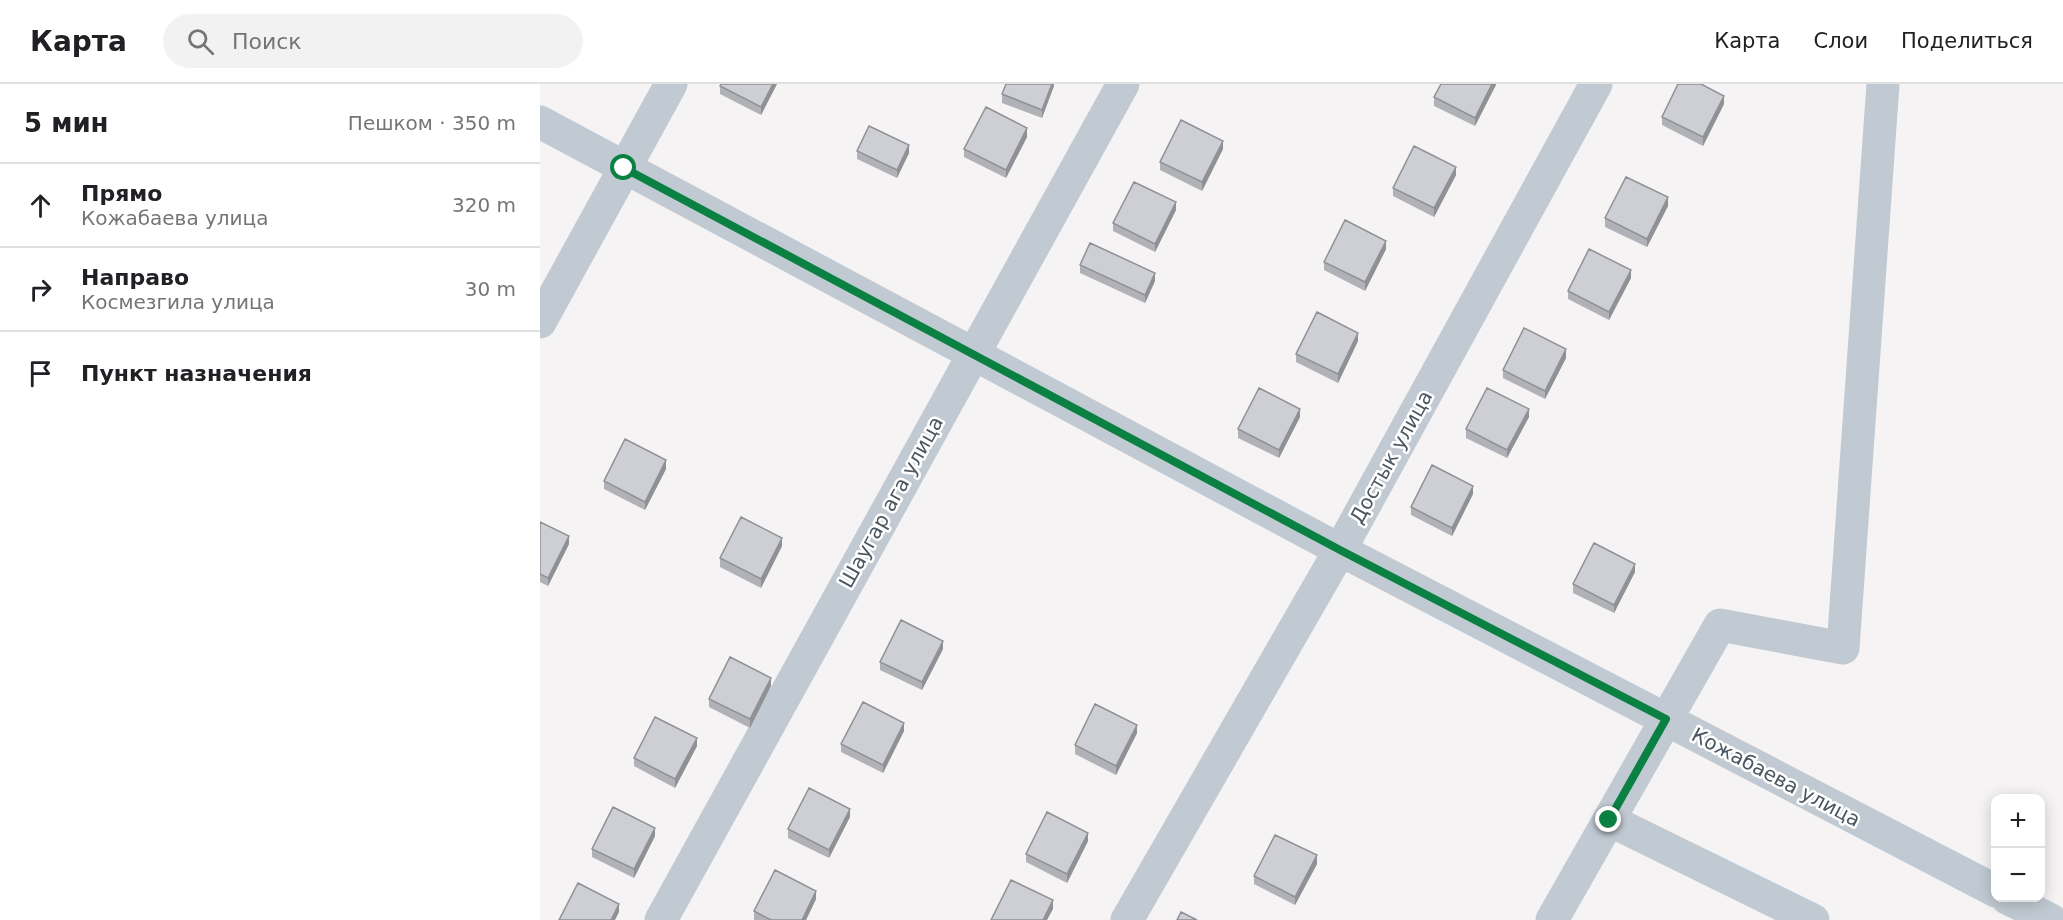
<!DOCTYPE html>
<html lang="ru">
<meta charset="utf-8">
<style>
body{margin:0;font-family:"DejaVu Sans",sans-serif;background:#f2f2f2;color:#202124}
.controls{position:absolute;right:18px;bottom:18px;display:grid;overflow:hidden;border-radius:12px;box-shadow:0 3px 15px #0003}
.controls button{width:54px;height:54px;display:grid;place-items:center;padding:0;border:0;border-bottom:2px solid #e0e0e0;background:#fff;color:#202124;font:30px sans-serif}
.stop{position:absolute;width:18px;height:18px;margin:-14px;border:4px solid #0b8043;border-radius:50%;background:#fff}
.stop.end{background:#0b8043;border-color:#fff;box-shadow:0 2px 6px #0008}
.list{margin:0;padding:0;list-style:none}
h2{display:flex;justify-content:space-between;align-items:center;height:78px;margin:0;padding:0 24px;font-size:26px}
h2 small{font-size:20px;font-weight:400;color:#757577}
.list li{display:grid;grid-template-columns:39px 1fr auto;gap:18px;align-items:center;box-sizing:border-box;height:84px;padding:0 24px;border-top:2px solid #e0e0e0}
.list b{display:block;font-size:22px;white-space:nowrap}
.list p{margin:0;font-size:20px;white-space:nowrap;color:#757577}
.list em{font-size:20px;font-style:normal;color:#757577}
.icon{flex:none;width:33px;height:33px;fill:none;stroke:currentColor;stroke-width:2;stroke-linecap:round;stroke-linejoin:round}
.map{position:relative;flex:none;width:1523px;height:836px;overflow:hidden}
header{display:flex;align-items:center;gap:36px;box-sizing:border-box;height:84px;padding:0 30px;background:#fff;border-bottom:2px solid #e0e0e0}
header strong{font-size:28px}
nav{display:flex;gap:33px;margin-inline-start:auto;font-size:21px}
.search{width:420px;height:54px;background:#f2f2f2;display:flex;align-items:center;gap:15px;box-sizing:border-box;padding:0 21px;border-radius:33px;color:#757577;font-size:22px}
main{display:flex}
aside{flex:1;background:#fff}
.map>svg:first-child{display:block}
</style>
<header>
<strong>Карта</strong>
<div class="search"><svg class="icon" aria-label="search" viewBox="0 0 24 24"><circle cx="10" cy="10" r="6"/><path d="M15 15l6 6"/></svg>Поиск</div>
<nav><a>Карта</a><a>Слои</a><a>Поделиться</a></nav>
</header>
<main>
<aside>
<h2>5 мин<small>Пешком · 350 m</small></h2>
<ul class="list">
<li><svg class="icon" aria-label="ahead" viewBox="0 0 24 24"><path d="M12 20V5M6 11l6-6 6 6"/></svg><div><b>Прямо</b><p>Кожабаева улица</p></div><em>320 m</em></li>
<li><svg class="icon" aria-label="right" viewBox="0 0 24 24"><path d="M7 20v-9h11M14 6l5 5-5 5"/></svg><div><b>Направо</b><p>Космезгила улица</p></div><em>30 m</em></li>
<li><svg class="icon" aria-label="arrive" viewBox="0 0 24 24"><path d="M6 21V4h12l-3 4 3 4H6"/></svg><div><b>Пункт назначения</b></div></li>
</ul>
</aside>
<div class="map">
<svg width="1523" height="836" viewBox="0 0 1523 836">
<rect width="100%" height="100%" fill="#f5f3f3"/>
<g fill="none" stroke-linecap="round" stroke-linejoin="round">
<path stroke="#c1cad2" stroke-width="33" d="M0 38 800 466 1456 807
M0 238 131 0
M1069 736 1273 836
M1467 814 1511 836
M121 836 583 0
M587 836 800 466 1056 0
M1012 836 1180 541 1303 564 1343 0"/>
</g>
<path fill="#b0b2b7" d="M181 0H237L221 31 180 10V2Z
M514 0 502 34 462 19V10Z
M956 0 935 42 894 22V13Z
M1184 20 1163 62 1122 41V33Z
M487 53 466 94 424 73V65Z
M683 65 662 107 620 86V78Z
M317 67 369 69 357 94 317 75Z
M916 91 894 133 853 112V104Z
M1128 122 1107 163 1065 143V134Z
M636 126 615 168 573 147V139Z
M846 165 825 207 784 186V178Z
M540 181 615 197 605 219 540 189Z
M1091 194 1069 236 1028 215V207Z
M818 257 798 299 756 278V270Z
M1026 274 1005 315 963 294V286Z
M760 333 739 374 698 354V345Z
M989 333 967 374 926 354V345Z
M126 385 105 426 64 405V397Z
M933 410 912 452 871 431V423Z
M0 438 29 460 8 502 0 498Z
M242 462 221 504 180 483V474Z
M1095 488 1074 529 1033 509V500Z
M403 565 382 606 340 586V578Z
M231 602 210 644 169 623V615Z
M364 647 343 689 301 668V660Z
M597 649 576 691 535 670V661Z
M157 662 135 704 94 682V674Z
M310 733 289 774 248 754V745Z
M115 752 94 794 52 773V765Z
M548 757 527 799 486 778V770Z
M777 780 755 821 714 800V792Z
M276 815 266 836H214V827Z"/>
<path fill="#909195" d="M233 0H237L221 31V23Z
M512 0H514V2L502 34V26Z
M952 0H956V1L935 42V34Z
M1184 12V20L1163 62V53Z
M487 44V53L466 94V86Z
M683 57V65L662 107V98Z
M369 61V69L357 94V86Z
M916 83V91L894 133V124Z
M1128 113V122L1107 163V155Z
M636 118V126L615 168V160Z
M846 157V165L825 207V198Z
M1091 186V194L1069 236V228Z
M615 189V197L605 219V211Z
M818 249V257L798 299V290Z
M1026 265V274L1005 315V307Z
M760 325V333L739 374V366Z
M989 325V333L967 374V366Z
M126 376V385L105 426V418Z
M933 402V410L912 452V444Z
M29 452V460L8 502V494Z
M242 454V462L221 504V495Z
M1095 480V488L1074 529V521Z
M403 557V565L382 606V598Z
M231 594V602L210 644V635Z
M364 639V647L343 689V681Z
M597 641V649L576 691V682Z
M157 654V662L135 704V695Z
M310 725V733L289 774V766Z
M115 744V752L94 794V785Z
M548 749V757L527 799V790Z
M777 771V780L755 821V813Z
M276 807V815L266 836H262Z
M513 816V825L507 836H503Z
M79 820V828L75 836H71Z"/>
<path fill="#cdcfd5" stroke="#909195" stroke-width="1.5" d="M181 0H233L221 23 180 2Z
M466 0H512L502 26 462 10Z
M901 0H952L935 34 894 13Z
M1138 0H1161L1184 12 1163 53 1122 33Z
M446 23 487 44 466 86 424 65Z
M641 36 683 57 662 98 620 78Z
M329 42 369 61 357 86 317 67Z
M874 62 916 83 894 124 853 104Z
M1086 93 1128 113 1107 155 1065 134Z
M594 98 636 118 615 160 573 139Z
M805 136 846 157 825 198 784 178Z
M550 159 615 189 605 211 540 181Z
M1049 165 1091 186 1069 228 1028 207Z
M777 228 818 249 798 290 756 270Z
M984 244 1026 265 1005 307 963 286Z
M719 304 760 325 739 366 698 345Z
M947 304 989 325 967 366 926 345Z
M85 355 126 376 105 418 64 397Z
M892 381 933 402 912 444 871 423Z
M201 433 242 454 221 495 180 474Z
M0 438 29 452 8 494 0 490Z
M1054 459 1095 480 1074 521 1033 500Z
M361 536 403 557 382 598 340 578Z
M190 573 231 594 210 635 169 615Z
M323 618 364 639 343 681 301 660Z
M555 620 597 641 576 682 535 661Z
M115 633 157 654 135 695 94 674Z
M269 704 310 725 289 766 248 745Z
M73 723 115 744 94 785 52 765Z
M507 728 548 749 527 790 486 770Z
M735 751 777 771 755 813 714 792Z
M235 786 276 807 262 836H231L214 827Z
M471 796 513 816 503 836H451Z
M38 799 79 820 71 836H19Z
M641 828 657 836H637Z"/>
<g fill="none" stroke-linecap="round" stroke-linejoin="round">
<path stroke="#0b8043" stroke-width="8" d="M84 84 800 466 1126 635 1069 736"/>
</g>
<g text-anchor="middle" dominant-baseline="central" stroke-width="5" stroke-linejoin="round" paint-order="stroke">
<g font-size="20" fill="#4a5661" stroke="#fff">
<text transform="translate(851 373) rotate(-61)">Достык улица</text>
<text transform="translate(351 418) rotate(-61)">Шаугар ага улица</text>
<text transform="translate(1236 693) rotate(28)">Кожабаева улица</text>
</g>
</g>
</svg>
<div class="controls">
<button>+</button>
<button>−</button>
</div>
<div class="stop" style="left:84px;top:84px"></div>
<div class="stop end" style="left:1069px;top:736px"></div>
</div>
</main>
